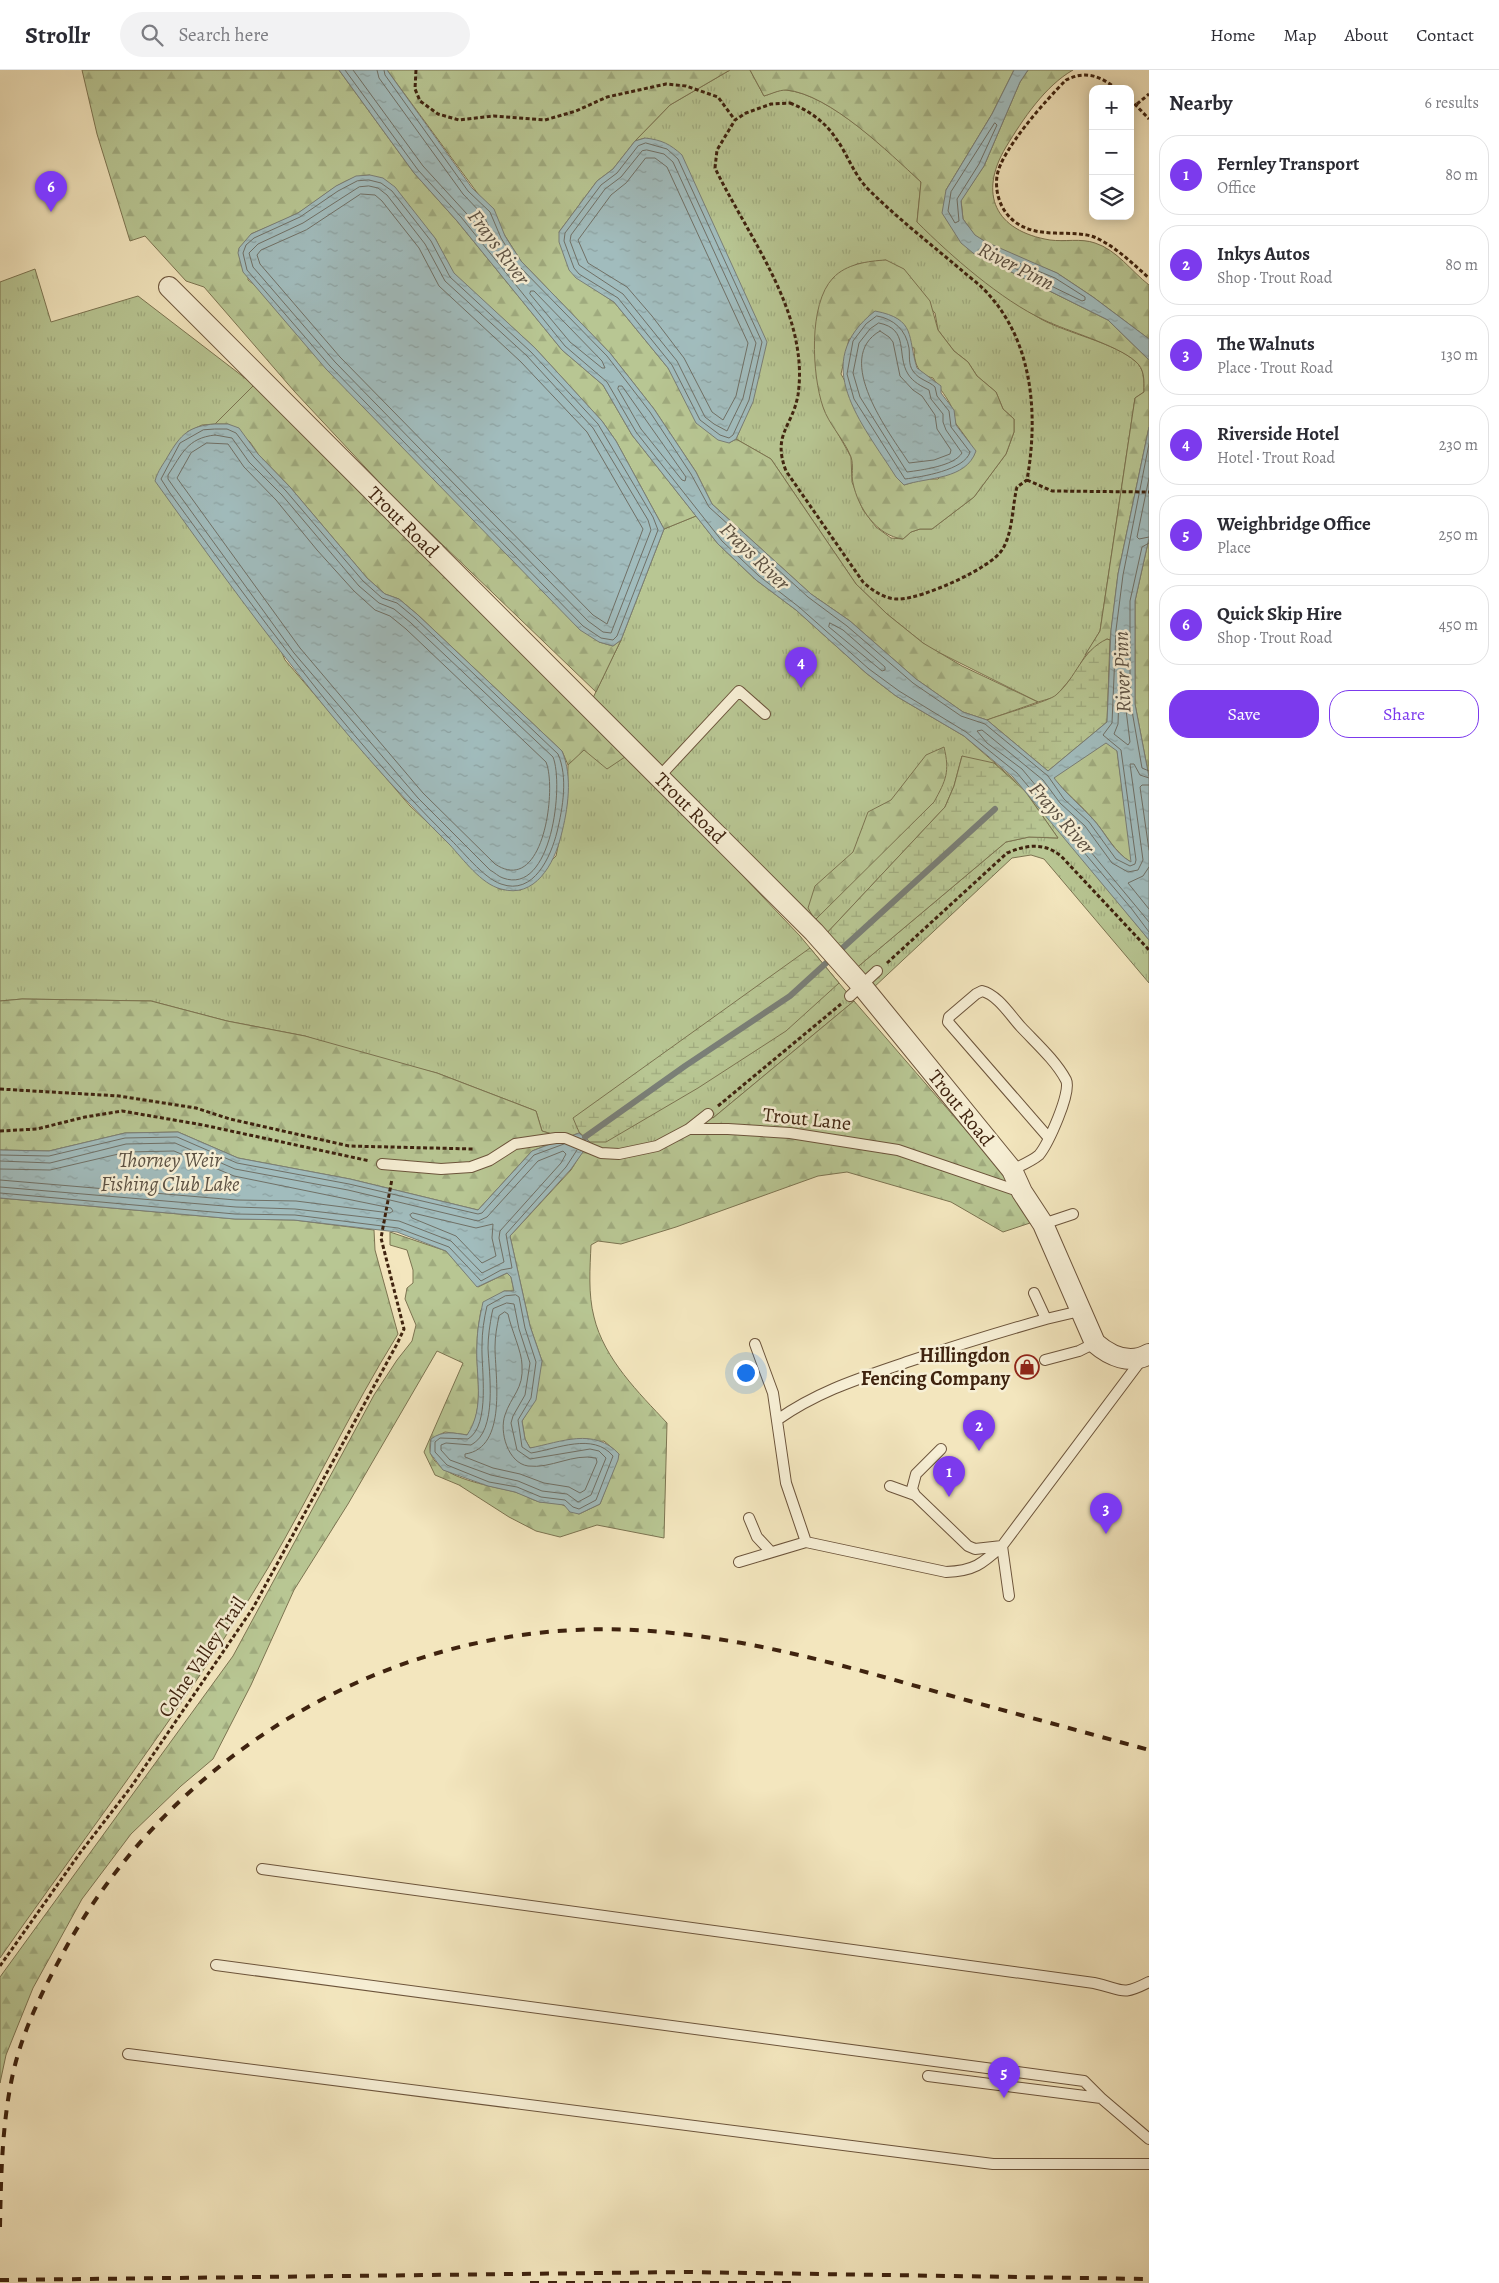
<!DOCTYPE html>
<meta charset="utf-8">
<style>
body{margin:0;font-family:Alegreya,serif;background:#f2f2f3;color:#2b2b33}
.controls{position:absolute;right:15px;top:15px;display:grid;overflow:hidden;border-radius:10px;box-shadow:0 2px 12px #0003}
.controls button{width:45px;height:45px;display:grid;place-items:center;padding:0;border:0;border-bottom:1px solid #e1e1e2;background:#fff;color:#2b2b33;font:25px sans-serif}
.you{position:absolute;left:745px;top:1302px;width:18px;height:18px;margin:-12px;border:4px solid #fff;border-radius:50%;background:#1a73e8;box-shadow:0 0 0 8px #1a73e833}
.badge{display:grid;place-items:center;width:32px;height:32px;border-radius:50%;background:#7c3aed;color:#fff;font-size:16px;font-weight:700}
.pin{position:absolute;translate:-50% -41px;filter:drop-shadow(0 1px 2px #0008)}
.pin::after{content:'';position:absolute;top:26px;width:18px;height:15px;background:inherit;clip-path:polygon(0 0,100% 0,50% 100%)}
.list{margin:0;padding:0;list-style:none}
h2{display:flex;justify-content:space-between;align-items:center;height:65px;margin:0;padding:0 20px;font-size:21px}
h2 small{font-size:16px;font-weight:400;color:#7c7c81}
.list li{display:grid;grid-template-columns:32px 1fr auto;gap:15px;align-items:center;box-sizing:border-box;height:80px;margin:0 10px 10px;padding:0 10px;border:1px solid #e1e1e2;border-radius:20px}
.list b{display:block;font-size:19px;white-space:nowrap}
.list p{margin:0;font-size:16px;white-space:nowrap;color:#7c7c81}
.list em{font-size:16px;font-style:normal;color:#7c7c81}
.actions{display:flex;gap:10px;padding:15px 20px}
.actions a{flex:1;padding:11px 0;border:1px solid #7c3aed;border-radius:20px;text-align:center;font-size:18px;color:#7c3aed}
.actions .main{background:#7c3aed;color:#fff}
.icon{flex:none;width:28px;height:28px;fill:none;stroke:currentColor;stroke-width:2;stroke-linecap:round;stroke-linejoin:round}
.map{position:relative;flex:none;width:1149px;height:2213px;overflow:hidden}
header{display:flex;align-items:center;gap:30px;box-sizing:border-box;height:70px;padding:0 25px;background:#fff;border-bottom:1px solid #e1e1e2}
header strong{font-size:24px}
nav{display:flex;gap:28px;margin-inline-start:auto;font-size:18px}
.search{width:350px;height:45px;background:#f2f2f3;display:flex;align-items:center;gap:12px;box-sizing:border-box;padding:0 18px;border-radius:28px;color:#7c7c81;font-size:19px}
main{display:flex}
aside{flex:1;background:#fff}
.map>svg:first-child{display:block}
</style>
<header>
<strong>Strollr</strong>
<div class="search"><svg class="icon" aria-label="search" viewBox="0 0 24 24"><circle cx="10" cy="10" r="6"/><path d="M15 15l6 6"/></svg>Search here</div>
<nav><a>Home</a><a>Map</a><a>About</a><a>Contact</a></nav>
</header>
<main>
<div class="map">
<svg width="1149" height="2213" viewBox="0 0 1149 2213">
<defs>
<pattern id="grass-tufts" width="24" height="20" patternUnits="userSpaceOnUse" patternTransform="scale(1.25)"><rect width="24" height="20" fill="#b8c693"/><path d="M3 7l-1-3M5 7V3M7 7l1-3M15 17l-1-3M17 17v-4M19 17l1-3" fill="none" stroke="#9faa7e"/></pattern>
<pattern id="forest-firs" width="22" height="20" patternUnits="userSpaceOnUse" patternTransform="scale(1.25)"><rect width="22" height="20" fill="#b8c693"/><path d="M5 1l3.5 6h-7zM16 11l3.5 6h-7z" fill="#9faa7e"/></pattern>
<pattern id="wetland-marsh" width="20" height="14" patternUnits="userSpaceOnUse" patternTransform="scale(1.25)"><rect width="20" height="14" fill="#b8c693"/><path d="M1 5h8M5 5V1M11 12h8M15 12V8" fill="none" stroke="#9faa7e"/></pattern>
<pattern id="water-ripples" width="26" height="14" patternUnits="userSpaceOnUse" patternTransform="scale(1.25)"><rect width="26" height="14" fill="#a1bcbd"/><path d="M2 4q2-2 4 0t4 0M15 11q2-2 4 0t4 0" fill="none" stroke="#8ca1a1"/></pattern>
</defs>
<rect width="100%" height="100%" fill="#f3e6be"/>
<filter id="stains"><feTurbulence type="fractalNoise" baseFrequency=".004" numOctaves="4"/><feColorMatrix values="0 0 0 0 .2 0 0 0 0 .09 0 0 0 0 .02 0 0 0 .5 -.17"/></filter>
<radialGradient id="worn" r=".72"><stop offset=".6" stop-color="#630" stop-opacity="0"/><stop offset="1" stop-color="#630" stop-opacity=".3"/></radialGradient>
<path fill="url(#grass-tufts)" stroke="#7c7451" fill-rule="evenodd" d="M730 0H750L764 26C771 24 779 19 786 20 830 24 889 82 921 112L917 152C956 187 995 223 1041 249 1066 263 1115 273 1135 291 1145 299 1144 310 1144 322L1135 328 1100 561 1073 606 1055 627 1038 632 928 577 887 544 856 514 771 389 736 369 742 355 645 68 635 71 670 35ZM886 190 935 243 938 260 954 281 968 292 977 306 996 322 1003 339 1014 349V362L1006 384 974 427 932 459H920L911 462 903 469 891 468 876 457 863 440 852 412 851 387 824 339 833 208 857 194Z
M35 199 51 252 138 226 254 315 215 354 202 355 187 362 285 590 410 736 499 819 521 820 556 786 567 733 568 695 584 679 628 685 800 866 854 931 713 1048 706 1042 688 1057 657 1073 620 1082 587 1076 590 1072 579 1063 565 1068 542 1061 536 1041 437 1003 359 984 305 966 227 951 151 931 22 929 0 931V212Z
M696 446 718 474 756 510 796 540 866 603 896 626 964 666 1026 720 1149 870V913L1044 789 1031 785 1012 788 872 919 854 900 1006 772 1029 767 1058 768 1025 721 962 686 954 716 945 737 825 865 590 634 621 570 664 459Z"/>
<path fill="url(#forest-firs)" stroke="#7c7451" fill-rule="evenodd" d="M82 0H339L414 103 457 151 562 280 603 315 632 365 696 446 664 459 616 371 602 351 535 278 453 203 435 168 370 105C341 106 322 129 298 143 283 151 267 157 251 164L248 210 256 216 296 263 599 572 613 576 621 570 596 622 393 427 294 321 204 217 186 211 145 166 130 171 97 64Z
M387 0H730L670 35 635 71 613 99 597 111 559 162 596 220 614 232 668 298 679 316 729 373 736 369 771 389 856 514 887 544 923 573 962 596 1038 632 987 650 963 642 916 609 850 551 811 524 712 434 696 402 654 339 610 283 521 191 481 128Z
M750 0H1014L992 44 946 120 973 183 1108 250 1149 290V357L1118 504 1110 570 1107 569 1085 585 1100 561 1135 328 1144 322C1144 310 1145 299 1135 291 1117 275 1067 261 1044 250 1001 230 951 186 917 152L921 112C889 83 830 24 786 20 779 20 771 24 764 26Z
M1028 0H1073C1045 16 1023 49 1006 77 978 124 995 161 1050 170 1064 172 1081 168 1095 173 1117 180 1131 201 1149 215V269L1093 227 1057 203 1004 182 975 166 963 149 961 130 984 96 1020 12Z
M886 190 904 199 930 231 938 260 954 281 968 292 977 306 996 322 1003 339 1014 349V362L1006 384 974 427 932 459H920L911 462 903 469C877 466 858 438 853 413 851 405 854 396 851 387 844 369 829 355 823 337 812 305 808 234 833 208 846 194 868 191 886 190ZM849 269 914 278C914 293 918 305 933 308 940 320 957 338 954 351L970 373 938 409H924L904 415 841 304Z
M254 315 628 685 607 699 584 680 568 695 562 681 418 545 399 529 385 524 367 508 290 417 258 384 250 372 228 354H215Z
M1149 468V707L1135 634V531Z
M1106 672 1117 680 1132 793C1114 782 1107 765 1094 750 1081 735 1066 723 1053 708Z
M944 677C950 702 946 710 934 732L815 850 808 838 815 816 853 782 868 742 891 730 926 685Z
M22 929 151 931 227 951 305 966 437 1003 536 1041 542 1061 565 1068 532 1081 478 1140 350 1109 238 1088 178 1062 125 1063 49 1081 0 1080V931Z
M854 931 1003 1103 1036 1151 1003 1162 951 1132 847 1102 818 1106 676 1157 621 1174 598 1171 591 1175C590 1198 588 1224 594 1247 604 1289 639 1323 667 1353L664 1468 597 1455 560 1467 536 1461 509 1447 459 1415 435 1405 424 1382 463 1293 437 1281 348 1434 294 1520 251 1615 213 1689 181 1716 131 1764 82 1829 33 1918 6 1985 0 2013V1907L233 1586 374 1325 397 1290 412 1271 416 1255 405 1229 407 1218 413 1213V1200L407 1180 390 1175V1162L446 1181 478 1217 507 1203 511 1207 514 1221H504L481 1240C479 1252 477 1264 477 1276 476 1306 485 1338 468 1365L445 1362 431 1369C420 1407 490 1415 515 1422 524 1424 531 1430 540 1432 547 1433 556 1432 563 1435 569 1437 572 1442 579 1444L600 1434 619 1384 604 1371 530 1378 525 1369 522 1351 528 1341 542 1291 530 1256 510 1166 571 1100 584 1079 635 1083 710 1046 713 1048Z
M0 1128 235 1149 294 1150 374 1160 375 1180 398 1264C351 1340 313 1421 268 1498 187 1634 90 1759 0 1888Z"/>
<path fill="url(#wetland-marsh)" stroke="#7c7451" d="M1107 569 1110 570 1107 652 1048 701 987 650C999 645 1050 631 1056 625 1077 607 1081 581 1107 569Z
M962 686 994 693 1025 721 1058 768 1029 767 1006 772 854 900 825 865 945 737 954 716Z
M810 878 839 913 786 961 698 1018 606 1072H590L579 1062 573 1048Z"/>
<path fill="url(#water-ripples)" stroke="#7a7f77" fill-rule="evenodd" d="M339 0H387L472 118 494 139 505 166 521 191 610 283 654 339 696 402 712 434 811 524 850 551 916 609 963 642 987 650 1048 701 1107 652 1111 560 1118 504 1149 357V468L1135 531V634L1149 707V870L1013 707 964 666 896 626 866 603 796 540 756 510 718 474 632 365 603 315 562 280 457 151 414 103ZM1106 673 1117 681 1131 792C1113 782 1106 763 1092 748 1079 734 1065 723 1054 708Z
M1014 0H1028L1020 12 984 96 961 131 963 149 975 165 986 172 1057 203 1093 227 1149 269V290L1108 250 973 183 961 173 942 143 946 120 992 44Z
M645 68C662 70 670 74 682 85L767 272 753 332 736 369 729 373 718 370 696 353 668 298 614 232 576 208 569 200 559 172V162L597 111 613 99 635 71Z
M370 105 383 108 395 117 435 168 454 203 535 278 602 351 616 371 664 459 621 570 613 576 599 572 580 560 326 299 243 202 238 183 239 178 251 164 298 143 336 116 356 106Z
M875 241C917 249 907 267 917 298L941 316V323L954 340 956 355 976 381C966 410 928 407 904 415L896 407C862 353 808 293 875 241Z
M215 354H228L239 358 258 384 290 417 367 508 385 524 399 529 418 545 562 681C573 707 568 739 561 766 554 794 535 829 501 819 481 814 463 789 450 775 338 665 246 538 155 411 158 400 163 395 168 386 181 364 189 356 215 354Z
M178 1062 238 1088 350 1109 478 1140 532 1081 579 1063 590 1072 571 1099 510 1166 530 1256 542 1291 536 1330 522 1351 525 1369 530 1378C561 1372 594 1357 619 1384L618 1390 600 1434 579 1444 570 1442 564 1435 539 1432 515 1422 488 1416 443 1400 430 1383 431 1369C443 1360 454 1363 467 1365 486 1337 475 1305 477 1274 477 1260 480 1246 483 1232L504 1221H514L511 1207 507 1203 477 1217 446 1181 397 1162 294 1150 235 1149 0 1128V1080L49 1081 125 1063Z"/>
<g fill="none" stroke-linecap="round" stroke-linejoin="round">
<path stroke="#707066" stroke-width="1" d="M345 0 418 100 461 147 565 276 607 312 636 362 722 471 759 506 799 537 869 599 899 621 966 662 1017 703 1131 838 1149 862
M353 0 423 96 466 143 494 179H497L498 176 484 146 463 124 379 8 377 0
M384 0 385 5 468 121 490 142 501 168 517 194 607 286 650 342 691 404 709 437 808 527 847 556 913 613 961 646 985 654 1048 706 1064 729 1089 752 1116 789 1130 796 1135 794 1136 790 1121 680 1103 665 1112 653 1116 560 1123 505 1149 374
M995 53 997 55 979 94 957 129 959 151 955 153 948 141 951 122Z
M646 73 667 79 678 89 762 272 749 330 733 365 729 368 720 365 700 350 672 295 618 228 579 204 574 198 564 171 565 163 601 115 617 103 638 76Z
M647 80 664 84 673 92 756 273 743 328 727 361 714 354 705 347 677 291 623 224 579 195 570 171 571 165 605 119 621 107 642 81Z
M646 88H655L667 97 748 273 736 326 723 350 712 342 684 288 652 246 627 217 588 193 578 170 611 125 626 113Z
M369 110 381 113 392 121 431 171 450 207 531 282 598 354 653 447 658 460 617 566 613 570 601 568 583 556 330 296 247 200 243 183 246 175 254 168 300 147 338 121 357 111Z
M369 116 378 118 387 125 425 174 445 211 527 286 593 358 648 450 651 460 611 563 603 562 588 551 335 292 253 197 249 183 258 174 303 153 359 117Z
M361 124 375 125 382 131 419 178 439 216 521 292 587 362 643 459 607 554 593 545 340 287 260 194 257 185 261 180 306 160Z
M1004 187 1055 208 1085 227V230L1082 231 1002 192 1001 188Z
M531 221H534L602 291 605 298H602L570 272 530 224Z
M877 246C894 249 906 260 909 278 910 286 908 294 913 301 919 310 929 311 935 317L937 326 949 341 951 357 970 382C965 400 921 407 905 409L854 329 847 304 853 271 866 254Z
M879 253C910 259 896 285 908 304 913 312 921 316 929 320L931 329 943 344V352L946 360 962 383C954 396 922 400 907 402L860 327 853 303 859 273 870 259Z
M880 261 889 267 893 272 900 306 913 320 922 326 935 345 937 359 951 380 950 384 934 390 909 393C890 364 832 288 880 261Z
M619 316H622L686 407 685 411 682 410 641 359 618 319Z
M215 359H227L236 363 254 387 286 421 363 511 382 528 397 533 415 548 558 684C568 707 563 737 557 762 551 786 534 826 501 814 483 808 462 780 448 767 342 662 257 542 170 423L161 409 180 373 203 360Z
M215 365 232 368 249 392 282 425 359 516 379 533 394 539 411 553 553 687C564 714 552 826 503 808 499 807 494 802 490 800L418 728 294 583 175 419 168 409V405C182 384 187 368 215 365Z
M207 373 228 374 244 397 276 430 317 480 354 521 375 540 390 546 406 559 546 692C557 718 544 827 495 794L423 723 300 578 177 408 191 383Z
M1149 408 1137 467 1139 469 1149 467
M1149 473 1142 477 1130 531V602L1131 635 1142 698 1149 701
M830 553 843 560 885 597V600L882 601 829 557Z
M1121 622 1124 624 1130 672 1128 675 1114 664 1118 654 1119 624Z
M1149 708 1140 705 1134 694H1130L1143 790 1138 800 1128 802 1112 793 1085 756 1060 733 1043 710 982 660 977 661 987 673 1022 699 1149 852
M1149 715H1142L1140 717 1149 780
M1149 797 1143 806 1128 813 1149 839
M0 1085 49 1086 125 1068 177 1067 237 1093 349 1114 478 1144 482 1143 534 1085 564 1074
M0 1091 50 1093 126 1074 175 1073 235 1099 348 1120 478 1151 487 1147 538 1091 563 1081 566 1084 561 1093 500 1161 499 1168 504 1192 482 1203 451 1171 399 1151 295 1139 236 1137 0 1117
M0 1099 50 1100 127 1082 174 1081 234 1106 391 1138 393 1141 390 1143 296 1131 236 1130 0 1110
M0 1123 235 1144 295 1145 398 1158 449 1177 481 1211 501 1200 512 1198 506 1164 566 1097 577 1080
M413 1143 476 1158 493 1154 492 1168 496 1186 482 1193 456 1166 412 1148 410 1145Z
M516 1225 519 1227 525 1258 536 1292 531 1328 518 1350 522 1377 531 1383C557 1379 593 1362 613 1386L596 1430 579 1439 573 1437 565 1430 541 1427 517 1417 489 1412 447 1395 435 1382V1372L440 1368 468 1369C491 1355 481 1298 482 1275 482 1262 484 1249 487 1236L505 1226Z
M507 1233 514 1234 519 1259 530 1293 525 1325 513 1346 511 1353 517 1380 530 1389 590 1379 599 1381 606 1388 591 1425 578 1432 567 1424 542 1421 518 1411 491 1405 450 1390 441 1380V1375L446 1373 471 1375C498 1361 489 1303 488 1278 488 1266 490 1254 492 1243L493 1239Z
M505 1242 508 1244C511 1259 522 1282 522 1295 524 1319 511 1326 505 1345 499 1362 508 1393 528 1396 551 1399 573 1383 596 1388L597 1392 585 1420 580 1423 569 1417 544 1413 520 1404 493 1398 465 1387V1384C508 1378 495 1306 495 1277 495 1266 497 1256 499 1246Z"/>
<path stroke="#7a7f77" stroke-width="6" d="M585 1067 685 996 790 926 995 739"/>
<g stroke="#6c543b" stroke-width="12">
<path id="service" d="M659 707 739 621 765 644
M850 926 877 901
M689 1059 708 1044
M382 1094 441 1099 471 1097 490 1090 515 1074 556 1068H565L601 1083 619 1084 657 1076 689 1059H728L790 1063 898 1080 1021 1122
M1012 1100C1020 1096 1032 1091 1039 1085 1048 1074 1072 1022 1066 1010 1056 991 1036 973 1021 957 1010 945 998 925 982 921L976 924 949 947 948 952 1048 1067
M1043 1154 1073 1144
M1034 1223 1046 1249 1080 1241
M755 1274 773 1323 786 1413 806 1472 946 1502C974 1501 982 1494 1002 1476
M1045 1290 1079 1281 1095 1273
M777 1350C820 1320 861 1308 910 1291 955 1276 1000 1262 1046 1249
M941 1379 916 1404 912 1419 915 1425 968 1476 975 1479 1002 1476 1142 1289
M890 1416 915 1425
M749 1448 757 1467 771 1482
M1002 1476 1009 1526
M739 1492 806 1472
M262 1799 1094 1913C1123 1919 1120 1927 1149 1912
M216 1895 1084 2011 1101 2028
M128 1984 993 2094H1149
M928 2006 1101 2028 1149 2069"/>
</g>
<g stroke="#6c543b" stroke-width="22">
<path id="minor" d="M169 217 814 862 862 916 1012 1100 1022 1122 1043 1154 1095 1273C1110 1286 1130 1295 1149 1284"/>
</g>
<path stroke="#3f230f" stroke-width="3" stroke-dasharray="4 2.5" stroke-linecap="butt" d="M416 0 415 19 420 31 438 44 459 50 494 46 545 50 576 41 607 27 666 14 686 16 718 27 735 50
M1117 19C1100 6 1086 0 1066 10 1047 29 1001 80 997 106 994 128 1005 150 1026 158 1047 167 1075 160 1094 167 1115 176 1132 193 1149 208
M1130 29 1149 49
M790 33C808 40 824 51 835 67 847 83 853 103 867 118 896 147 928 172 959 198 969 207 982 216 990 226 1034 276 1038 348 1027 410L1017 417C1012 437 1013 463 1002 480 990 499 923 528 900 529 886 530 873 521 863 512L786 401C772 364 792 358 798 325 800 312 800 296 798 283 790 219 743 156 715 98L717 80 735 50 746 43 771 34Z
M1137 34 1149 24
M1027 410 1052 421 1149 422
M887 893 1007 783C1026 775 1044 772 1061 786L1149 880
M0 1019 119 1026 196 1038 230 1049 349 1076 473 1079
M718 1036 841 934
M0 1061 37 1059 85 1047 122 1041 203 1055 370 1091
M0 1896 80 1783 131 1717 253 1538 397 1274 404 1259 381 1168 392 1109"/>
<use href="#service" stroke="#f7efd5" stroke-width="10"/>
<use href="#minor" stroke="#f7efd5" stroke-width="20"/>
<path stroke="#3f230f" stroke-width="4" stroke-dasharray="9 9" stroke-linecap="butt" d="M0 2157C1 2104 2 2050 14 1999 25 1954 46 1914 68 1874 181 1674 404 1548 634 1560 733 1565 828 1591 923 1618 998 1639 1073 1659 1149 1680
M0 2210 686 2202 1149 2209
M530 2213H792"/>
</g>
<defs>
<g id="shop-ring" transform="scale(1.25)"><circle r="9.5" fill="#f7efd5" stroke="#8f2418" stroke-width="1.5"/><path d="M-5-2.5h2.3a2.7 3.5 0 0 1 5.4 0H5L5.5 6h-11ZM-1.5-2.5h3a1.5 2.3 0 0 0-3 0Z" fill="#8f2418"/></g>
</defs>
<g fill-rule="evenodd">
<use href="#shop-ring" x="1027" y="1297"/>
</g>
<g text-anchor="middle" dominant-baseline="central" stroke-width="5" stroke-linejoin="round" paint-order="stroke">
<g font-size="20" fill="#3f230f" stroke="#f7efd5">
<text transform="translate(403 452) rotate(45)">Trout Road</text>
<text transform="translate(690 738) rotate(45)">Trout Road</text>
<text transform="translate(961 1038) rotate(51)">Trout Road</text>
<text transform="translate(807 1049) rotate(6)">Trout Lane</text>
<text transform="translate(202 1587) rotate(-56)">Colne Valley Trail</text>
</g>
<g font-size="20" font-weight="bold" fill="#3f230f" stroke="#f7efd5" text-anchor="end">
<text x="1010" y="1285">Hillingdon<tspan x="1010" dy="23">Fencing Company</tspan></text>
</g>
<g font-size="21" font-style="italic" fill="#5c5143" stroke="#f7efd5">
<text transform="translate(499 177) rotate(53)">Frays River</text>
<text transform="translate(1016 196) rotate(27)">River Pinn</text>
<text transform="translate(755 486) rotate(44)">Frays River</text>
<text transform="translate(1122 602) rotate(-92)">River Pinn</text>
<text transform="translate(1062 748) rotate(49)">Frays River</text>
<text x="170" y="1090">Thorney Weir<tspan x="170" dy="24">Fishing Club Lake</tspan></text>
</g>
</g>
<rect width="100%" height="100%" filter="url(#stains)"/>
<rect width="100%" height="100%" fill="url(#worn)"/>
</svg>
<div class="controls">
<button>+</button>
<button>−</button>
<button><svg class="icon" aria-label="layers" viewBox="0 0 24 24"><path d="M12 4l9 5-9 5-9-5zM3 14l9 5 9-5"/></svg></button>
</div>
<div class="you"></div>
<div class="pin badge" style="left:949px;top:1427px">1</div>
<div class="pin badge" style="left:979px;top:1381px">2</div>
<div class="pin badge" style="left:1106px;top:1464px">3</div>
<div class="pin badge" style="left:801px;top:618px">4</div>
<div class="pin badge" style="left:1004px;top:2028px">5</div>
<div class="pin badge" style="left:51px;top:142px">6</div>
</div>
<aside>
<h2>Nearby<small>6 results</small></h2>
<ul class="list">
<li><span class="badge">1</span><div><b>Fernley Transport</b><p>Office</p></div><em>80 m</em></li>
<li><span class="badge">2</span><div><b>Inkys Autos</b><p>Shop · Trout Road</p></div><em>80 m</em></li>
<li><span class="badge">3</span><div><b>The Walnuts</b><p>Place · Trout Road</p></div><em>130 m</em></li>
<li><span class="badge">4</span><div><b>Riverside Hotel</b><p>Hotel · Trout Road</p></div><em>230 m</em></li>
<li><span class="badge">5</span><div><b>Weighbridge Office</b><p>Place</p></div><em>250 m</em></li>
<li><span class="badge">6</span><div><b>Quick Skip Hire</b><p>Shop · Trout Road</p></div><em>450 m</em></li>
</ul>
<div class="actions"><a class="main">Save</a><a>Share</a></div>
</aside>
</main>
